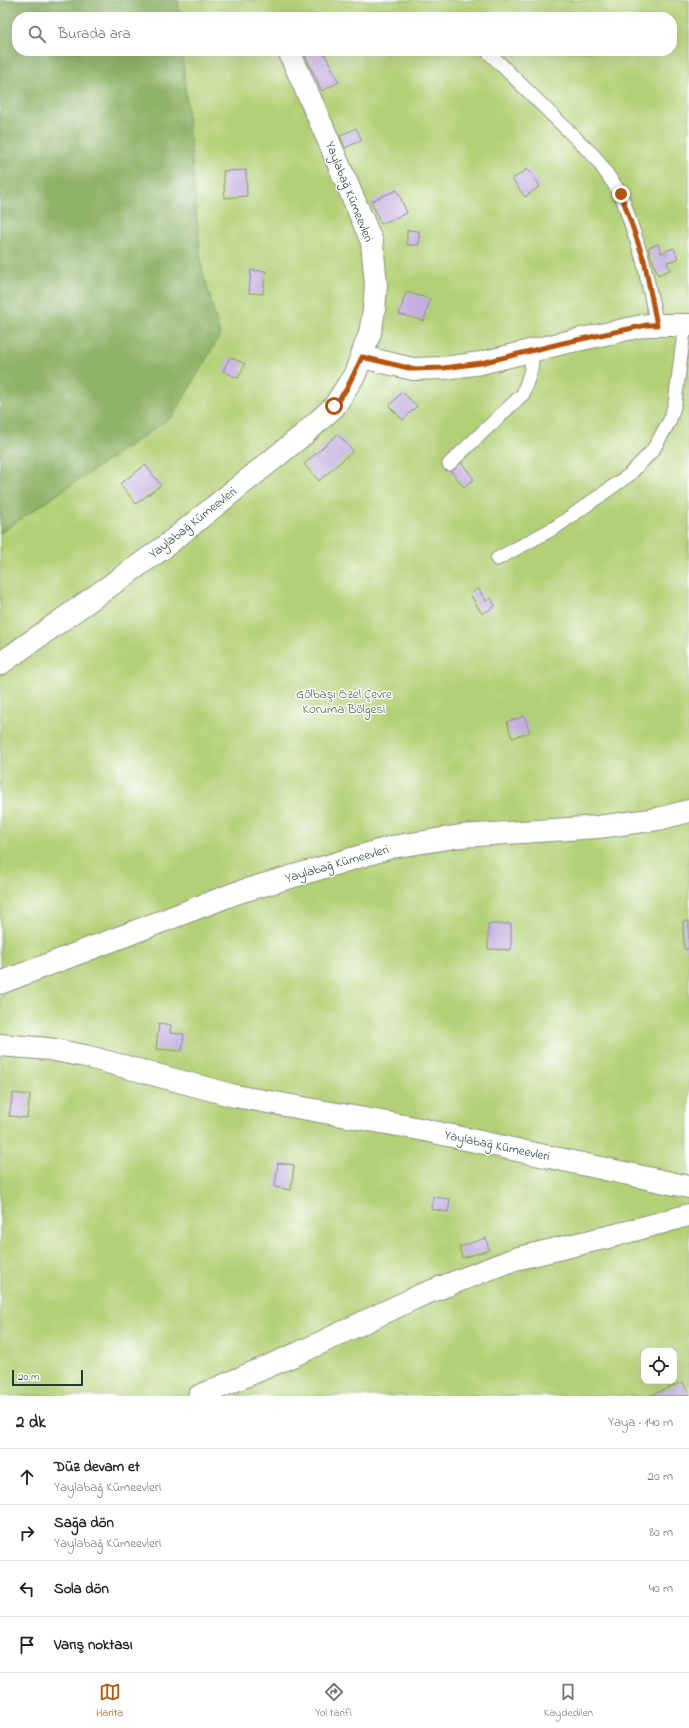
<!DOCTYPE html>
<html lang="tr">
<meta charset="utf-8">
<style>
body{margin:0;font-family:"Indie Flower",sans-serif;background:#f2f2f2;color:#202124}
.controls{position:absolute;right:12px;bottom:12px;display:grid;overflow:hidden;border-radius:8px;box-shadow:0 4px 16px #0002}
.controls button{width:36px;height:36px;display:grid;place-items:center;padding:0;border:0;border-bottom:1px solid #e0e0e0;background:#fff;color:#202124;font:20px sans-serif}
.scale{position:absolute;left:12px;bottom:10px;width:71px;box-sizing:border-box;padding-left:4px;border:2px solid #1f3d34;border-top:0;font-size:11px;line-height:14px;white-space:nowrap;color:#1f3d34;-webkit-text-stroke:3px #fff;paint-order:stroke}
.stop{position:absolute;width:12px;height:12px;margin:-9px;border:3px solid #b45309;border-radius:50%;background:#fff}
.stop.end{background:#b45309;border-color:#fff;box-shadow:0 1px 4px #0008}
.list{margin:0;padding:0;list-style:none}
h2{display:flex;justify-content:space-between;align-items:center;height:52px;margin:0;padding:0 16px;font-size:17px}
h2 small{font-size:13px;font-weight:400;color:#757577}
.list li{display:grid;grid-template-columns:26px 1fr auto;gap:12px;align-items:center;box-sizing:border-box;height:56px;padding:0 16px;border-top:1px solid #e0e0e0}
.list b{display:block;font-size:15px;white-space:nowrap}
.list p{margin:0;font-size:13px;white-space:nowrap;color:#757577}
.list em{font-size:13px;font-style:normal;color:#757577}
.icon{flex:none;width:22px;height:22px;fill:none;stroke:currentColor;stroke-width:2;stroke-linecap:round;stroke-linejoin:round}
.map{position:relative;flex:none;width:689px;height:1396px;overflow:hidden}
.search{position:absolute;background:#fff;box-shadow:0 4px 16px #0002;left:12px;right:12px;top:12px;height:44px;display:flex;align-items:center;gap:10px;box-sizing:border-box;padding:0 14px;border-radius:16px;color:#757577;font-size:15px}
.sheet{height:276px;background:#fff}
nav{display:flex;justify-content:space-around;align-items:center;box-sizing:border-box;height:56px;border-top:1px solid #e0e0e0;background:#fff;font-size:11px;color:#757577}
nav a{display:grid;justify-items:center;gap:2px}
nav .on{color:#b45309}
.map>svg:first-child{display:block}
</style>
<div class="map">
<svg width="689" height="1396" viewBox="0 0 689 1396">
<rect width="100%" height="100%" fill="#fff"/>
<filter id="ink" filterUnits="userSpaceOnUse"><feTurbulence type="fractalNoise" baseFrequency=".025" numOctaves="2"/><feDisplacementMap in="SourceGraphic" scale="8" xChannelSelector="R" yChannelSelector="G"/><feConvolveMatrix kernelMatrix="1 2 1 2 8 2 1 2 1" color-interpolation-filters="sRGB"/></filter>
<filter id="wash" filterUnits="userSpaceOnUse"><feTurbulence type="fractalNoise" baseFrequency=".012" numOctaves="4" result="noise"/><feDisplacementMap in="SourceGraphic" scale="16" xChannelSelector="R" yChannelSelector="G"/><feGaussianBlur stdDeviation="0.9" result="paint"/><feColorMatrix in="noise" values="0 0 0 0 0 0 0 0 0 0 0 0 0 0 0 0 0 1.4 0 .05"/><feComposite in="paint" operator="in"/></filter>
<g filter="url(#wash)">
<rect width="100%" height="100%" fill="#f5e2c8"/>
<path fill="#b3d076" stroke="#698655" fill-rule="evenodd" d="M0 0H689V1396H0ZM17 17H672V51H17ZM644 1351H674V1381H644Z"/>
<path fill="#8eb267" stroke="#56784e" d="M0 0H178L179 17H17V51H182L201 264 220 335 173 416 0 533Z"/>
<g id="blocks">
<path fill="#c3aedf" d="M313 51H323L339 82 322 91 305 55Z
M356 128 362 140 345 148 340 136Z
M528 169 540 186 525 197 512 179Z
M246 170 247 196 225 198 223 171Z
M397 190 407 213 381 224 371 201Z
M407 230 419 231V245H407Z
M658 244 661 253 674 248 678 259 667 262 670 270 658 275 648 248Z
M251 270 266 271 263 294 249 293Z
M406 292 430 299 424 321 399 314Z
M230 357 245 364 238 378 223 371Z
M402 392 417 406 403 420 389 406Z
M338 434 353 451 319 481 304 464Z
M461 462 474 479 464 487 450 470Z
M145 465 161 485 136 504 120 484Z
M478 588 486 601 491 598 495 606 482 614 470 594Z
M524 716 530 732 512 738 507 722Z
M683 921H689V949H684Z
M488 924H511V950L488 949Z
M159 1023 171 1025 170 1033 184 1034 182 1051 156 1049Z
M13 1093 30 1095 27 1118 9 1116Z
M278 1163 294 1165 291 1190 275 1187Z
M433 1197 450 1199 448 1212 431 1209Z
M486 1238 489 1250 462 1258 459 1247Z
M683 1382 689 1396H649Z"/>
</g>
</g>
<g filter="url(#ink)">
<use href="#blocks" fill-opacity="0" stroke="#8a907e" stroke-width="1"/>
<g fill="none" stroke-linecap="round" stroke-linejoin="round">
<g stroke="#8a907e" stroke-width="15">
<path id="lane" d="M487 51 595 157 621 194 643 260 657 325
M449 464 523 394 531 370 533 350
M497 559 556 527 629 475 653 450 670 420 675 403 685 324"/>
</g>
<g stroke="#8a907e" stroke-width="24">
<path id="street" d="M362 357 413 369 444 368 481 363 563 343 647 325H689
M0 664 163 548 303 435 334 407 355 374 370 333 374 310 376 285 372 242 317 114 291 56
M0 983 236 893 392 847 461 836 598 827 658 819 689 811
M0 1045 49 1049 85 1056 235 1096 415 1128 689 1187
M199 1396 299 1353 419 1296 515 1259 616 1235 689 1215"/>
</g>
<use href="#lane" stroke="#fff" stroke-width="13"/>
<use href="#street" stroke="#fff" stroke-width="22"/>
</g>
</g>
<g fill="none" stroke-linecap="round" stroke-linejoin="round" filter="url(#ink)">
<path stroke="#b45309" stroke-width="5" d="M334 406 346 390 362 357 413 369 444 368 481 363 563 343 647 325H657L644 260 621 194"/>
</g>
<g text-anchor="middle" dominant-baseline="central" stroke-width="3" stroke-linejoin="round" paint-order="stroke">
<g font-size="13" fill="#1f3d34" stroke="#fff">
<text transform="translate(349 192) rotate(68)">Yaylabağ Kümeevleri</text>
<text transform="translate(193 523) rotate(-38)">Yaylabağ Kümeevleri</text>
<text transform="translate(337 864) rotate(-16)">Yaylabağ Kümeevleri</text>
<text transform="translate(497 1146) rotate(12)">Yaylabağ Kümeevleri</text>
</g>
<g font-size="13" fill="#446244" stroke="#fff">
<text x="344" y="694">Gölbaşı Özel Çevre<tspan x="344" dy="15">Koruma Bölgesi</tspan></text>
</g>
</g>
</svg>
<div class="controls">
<button><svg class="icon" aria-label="locate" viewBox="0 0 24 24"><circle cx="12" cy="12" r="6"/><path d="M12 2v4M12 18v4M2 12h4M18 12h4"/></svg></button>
</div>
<div class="scale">20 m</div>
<div class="stop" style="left:334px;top:406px"></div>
<div class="stop end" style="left:621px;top:194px"></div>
<div class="search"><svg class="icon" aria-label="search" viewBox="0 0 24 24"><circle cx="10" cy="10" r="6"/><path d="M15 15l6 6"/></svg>Burada ara</div>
</div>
<section class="sheet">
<h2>2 dk<small>Yaya · 140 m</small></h2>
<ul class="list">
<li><svg class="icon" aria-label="ahead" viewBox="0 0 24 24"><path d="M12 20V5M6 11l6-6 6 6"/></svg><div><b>Düz devam et</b><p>Yaylabağ Kümeevleri</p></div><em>20 m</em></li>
<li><svg class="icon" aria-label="right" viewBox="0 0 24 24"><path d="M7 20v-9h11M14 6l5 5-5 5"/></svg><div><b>Sağa dön</b><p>Yaylabağ Kümeevleri</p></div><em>80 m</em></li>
<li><svg class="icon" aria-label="left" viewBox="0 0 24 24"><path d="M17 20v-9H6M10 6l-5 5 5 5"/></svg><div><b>Sola dön</b></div><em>40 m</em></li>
<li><svg class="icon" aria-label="arrive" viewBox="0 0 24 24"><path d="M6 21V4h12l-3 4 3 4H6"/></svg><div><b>Varış noktası</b></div></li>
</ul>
</section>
<nav>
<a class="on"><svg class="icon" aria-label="map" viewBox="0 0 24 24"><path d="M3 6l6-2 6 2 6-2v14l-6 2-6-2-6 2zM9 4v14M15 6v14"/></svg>Harita</a>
<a><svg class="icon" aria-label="directions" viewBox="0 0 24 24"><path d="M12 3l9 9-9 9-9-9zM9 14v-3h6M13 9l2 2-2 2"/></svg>Yol tarifi</a>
<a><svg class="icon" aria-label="saved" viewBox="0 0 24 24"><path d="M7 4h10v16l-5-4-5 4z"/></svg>Kaydedilen</a>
</nav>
